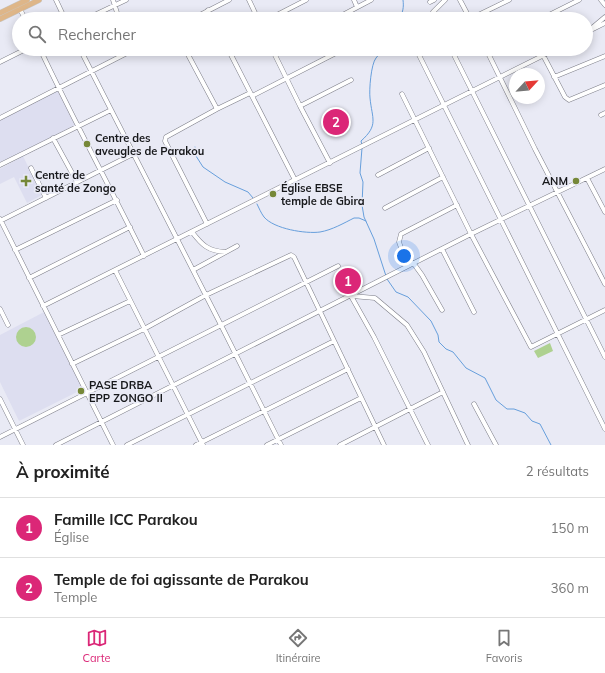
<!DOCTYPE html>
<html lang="fr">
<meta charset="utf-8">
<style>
body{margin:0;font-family:Mulish,sans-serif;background:#f6f6f6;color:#222}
.compass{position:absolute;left:509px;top:68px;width:36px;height:36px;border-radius:50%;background:#fff;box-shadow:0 2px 10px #0003;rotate:64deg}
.you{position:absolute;left:404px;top:256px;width:14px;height:14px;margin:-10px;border:3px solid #fff;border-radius:50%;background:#1a73e8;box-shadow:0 0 0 6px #1a73e833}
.badge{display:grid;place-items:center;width:26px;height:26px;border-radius:50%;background:#db2777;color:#fff;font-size:13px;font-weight:700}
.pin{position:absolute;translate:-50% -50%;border:2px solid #fff;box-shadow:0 1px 4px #0006}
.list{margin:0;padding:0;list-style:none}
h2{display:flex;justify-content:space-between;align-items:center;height:52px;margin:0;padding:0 16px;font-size:17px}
h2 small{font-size:13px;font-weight:400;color:#767676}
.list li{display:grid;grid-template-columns:26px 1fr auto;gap:12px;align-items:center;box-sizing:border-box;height:60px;padding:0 16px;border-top:1px solid #e0e0e0}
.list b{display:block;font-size:15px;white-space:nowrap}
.list p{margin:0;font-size:13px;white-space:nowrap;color:#767676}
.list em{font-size:13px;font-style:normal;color:#767676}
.icon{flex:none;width:22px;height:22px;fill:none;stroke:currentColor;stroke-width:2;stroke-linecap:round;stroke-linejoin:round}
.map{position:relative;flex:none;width:605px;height:445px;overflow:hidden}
.search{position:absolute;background:#fff;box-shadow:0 2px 10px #0003;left:12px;right:12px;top:12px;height:44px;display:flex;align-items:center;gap:10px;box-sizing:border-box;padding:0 14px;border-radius:22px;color:#767676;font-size:15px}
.sheet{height:172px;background:#fff}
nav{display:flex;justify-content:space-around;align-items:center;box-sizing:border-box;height:56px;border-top:1px solid #e0e0e0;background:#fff;font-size:11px;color:#767676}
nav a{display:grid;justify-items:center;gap:2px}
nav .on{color:#db2777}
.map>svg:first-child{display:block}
</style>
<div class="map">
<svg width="605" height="445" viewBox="0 0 605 445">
<rect width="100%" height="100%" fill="#e9eaf5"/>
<path fill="#dddef0" d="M57 89 75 125 0 164V120Z
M23 156 42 195 27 203 14 177 0 184V169Z
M44 312 83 389 19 421 0 382V335Z"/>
<path fill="#aed190" d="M16 337a10 10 0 1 1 20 0a10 10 0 1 1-20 0Z
M550 343 553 351 538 358 534 351Z"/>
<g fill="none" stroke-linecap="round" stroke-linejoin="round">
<path stroke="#679fdc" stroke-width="1" d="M399 19C403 13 404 7 403 0
M362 145 361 141C379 125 372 119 370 98 369 90 371 64 376 58 378 55 382 52 385 49
M195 147 196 156 203 167 225 182 248 192 253 198
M362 148 360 173 363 182 362 205 364 217 374 239 386 276
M257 204C259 208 261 213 264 217 274 229 306 234 320 232 332 230 344 223 354 218H359L366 221
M387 279 396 292 408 297 431 321 438 335 439 342 446 349 453 352 466 368 485 378 496 400 507 409H514L525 413 532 421 540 424 551 445"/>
<g stroke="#7c7d87" stroke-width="5">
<path id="minor" d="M56 0 65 19
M113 0 119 19
M249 0 258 19
M354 0 357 7
M460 0 470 19 509 0
M601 0 605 5
M430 2 434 0
M20 9 25 19
M208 10 212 19
M86 19 126 0
M192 19 229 0
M269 19 306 0
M335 19 371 0
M436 19 433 12 445 0
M541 19 579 0
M593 29 605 23
M586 33 605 17
M40 49C73 119 110 187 144 256
M80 49 221 325 281 445
M185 49 217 109
M228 49 295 180
M272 49 300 106 330 163
M416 49 605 429
M451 49 605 357
M486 49 535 149 605 284
M543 55 565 97 569 100 605 85
M0 62 26 49
M554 77 605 56
M402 94 471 234 531 347 605 310
M252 96 340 51
M300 106 351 80
M601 115 605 113
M0 118 135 49
M53 138 77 182
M0 165 111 110
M31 168 46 198
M378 175 429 148
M587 178 605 212
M385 208 443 177
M0 219 113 445
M0 221 133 154
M207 224 165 141 166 137 217 109 250 93
M192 232C202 245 208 251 225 252
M442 249 474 312
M15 250 117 200
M115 270 203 445
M193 270 237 246
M29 278 130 227
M351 296 374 337 428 445
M352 296 375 298 407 325 424 352 468 445
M43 306 556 49
M0 309 8 325
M442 310 422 275 414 264 404 256 399 242 401 234 457 205
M58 335 130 301
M72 364 144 329 206 295 291 255 294 257 384 445
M0 399 23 445
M474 404 496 445
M0 437 338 266
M56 445 471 234 605 169
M127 445 334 341
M196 445 348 369
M267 445 361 398
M340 445 443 392"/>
</g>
<g stroke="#c7c8c8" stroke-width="6">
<path id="major" d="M0 13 27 0
M0 19 39 0"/>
</g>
<use href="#minor" stroke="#fff" stroke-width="4"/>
<use href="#major" stroke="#deb689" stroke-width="5"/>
</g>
<g fill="#768838" stroke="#e9eaf5" stroke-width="1.5">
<circle cx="87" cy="144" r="4"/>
<path d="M24 175h4v4h4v4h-4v4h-4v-4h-4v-4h4z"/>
<circle cx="576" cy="181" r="4"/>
<circle cx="273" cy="194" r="4"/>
<circle cx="81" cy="391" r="4"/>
</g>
<g text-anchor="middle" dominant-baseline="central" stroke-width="3.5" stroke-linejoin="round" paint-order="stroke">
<g font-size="11" font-weight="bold" fill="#17181b" stroke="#e9eaf5" text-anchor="start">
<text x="95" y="138">Centre des<tspan x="95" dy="13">aveugles de Parakou</tspan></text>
<text x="35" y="175">Centre de<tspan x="35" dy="13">santé de Zongo</tspan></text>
<text x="568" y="181" text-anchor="end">ANM</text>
<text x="281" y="188">Église EBSE<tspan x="281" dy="13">temple de Gbira</tspan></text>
<text x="89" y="385">PASE DRBA<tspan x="89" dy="13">EPP ZONGO II</tspan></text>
</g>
</g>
</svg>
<svg class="compass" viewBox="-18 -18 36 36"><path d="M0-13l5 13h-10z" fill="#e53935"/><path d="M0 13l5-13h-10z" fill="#767676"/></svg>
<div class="you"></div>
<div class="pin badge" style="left:348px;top:281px">1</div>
<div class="pin badge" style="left:336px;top:122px">2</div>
<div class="search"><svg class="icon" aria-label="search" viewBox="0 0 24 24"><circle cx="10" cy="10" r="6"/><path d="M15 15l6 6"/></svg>Rechercher</div>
</div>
<section class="sheet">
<h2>À proximité<small>2 résultats</small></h2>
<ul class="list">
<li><span class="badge">1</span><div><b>Famille ICC Parakou</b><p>Église</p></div><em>150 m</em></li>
<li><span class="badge">2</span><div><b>Temple de foi agissante de Parakou</b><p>Temple</p></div><em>360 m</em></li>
</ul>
</section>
<nav>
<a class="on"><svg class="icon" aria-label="map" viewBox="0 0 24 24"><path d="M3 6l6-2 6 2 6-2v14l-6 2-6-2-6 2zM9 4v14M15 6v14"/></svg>Carte</a>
<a><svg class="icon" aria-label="directions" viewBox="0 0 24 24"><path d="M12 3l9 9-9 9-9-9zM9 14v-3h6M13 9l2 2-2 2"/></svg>Itinéraire</a>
<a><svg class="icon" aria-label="saved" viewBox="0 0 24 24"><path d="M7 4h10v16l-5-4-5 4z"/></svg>Favoris</a>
</nav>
